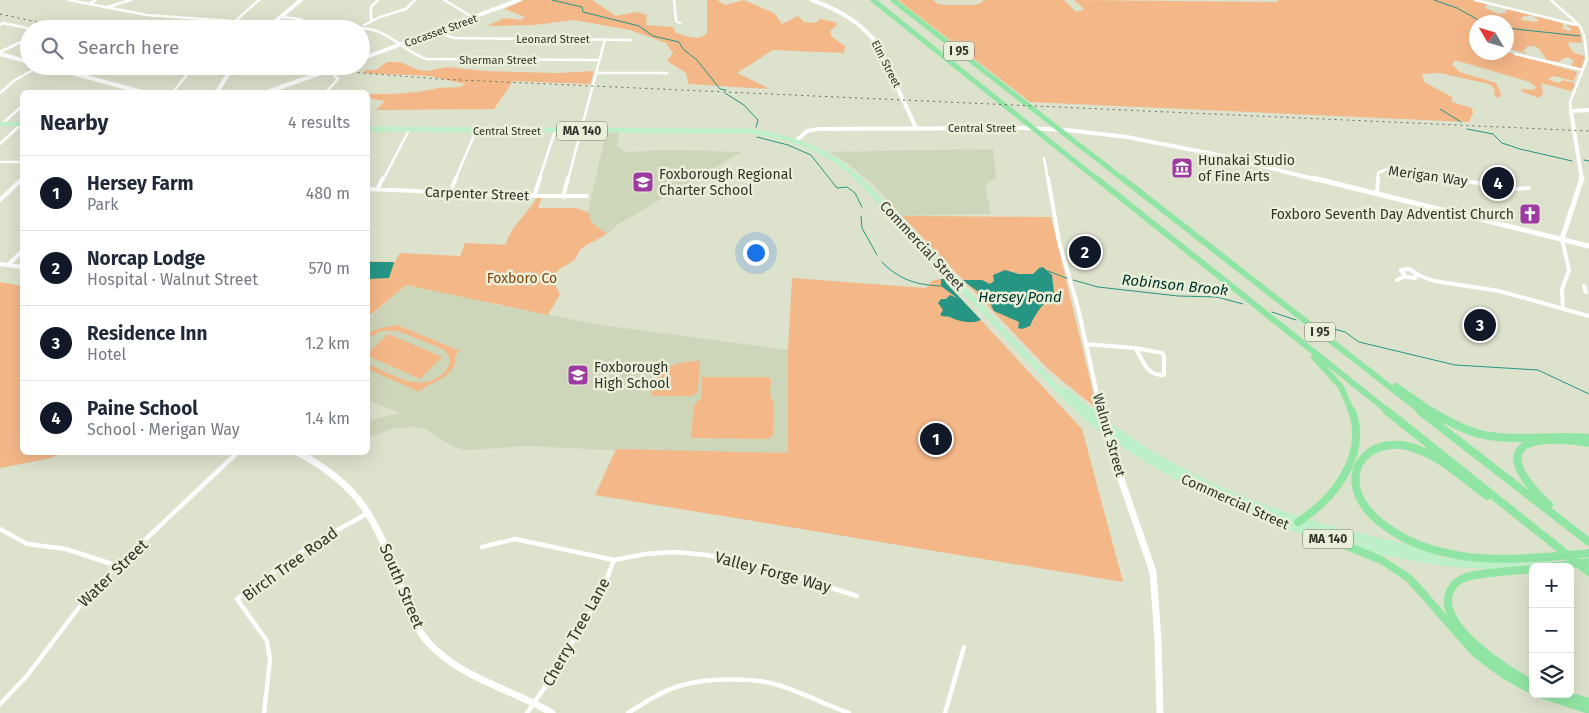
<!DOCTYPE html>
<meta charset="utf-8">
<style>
body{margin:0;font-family:"Fira Sans",sans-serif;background:#f2f2f3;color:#1f2937}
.controls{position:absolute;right:15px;bottom:15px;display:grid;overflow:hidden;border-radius:8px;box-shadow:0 5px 20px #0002}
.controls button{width:45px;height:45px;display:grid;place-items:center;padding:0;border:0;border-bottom:1px solid #e0e1e3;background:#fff;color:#1f2937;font:25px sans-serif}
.compass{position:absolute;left:1469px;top:15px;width:45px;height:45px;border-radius:50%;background:#fff;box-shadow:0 5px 20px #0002;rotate:308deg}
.you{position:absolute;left:755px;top:252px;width:18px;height:18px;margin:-12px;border:4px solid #fff;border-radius:50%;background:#1a73e8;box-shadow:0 0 0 8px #1a73e833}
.badge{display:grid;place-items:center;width:32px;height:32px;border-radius:50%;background:#111827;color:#fff;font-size:16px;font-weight:700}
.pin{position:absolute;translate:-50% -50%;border:2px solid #fff;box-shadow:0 1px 5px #0006}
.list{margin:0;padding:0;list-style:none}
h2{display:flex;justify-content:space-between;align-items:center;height:65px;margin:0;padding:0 20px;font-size:21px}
h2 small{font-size:16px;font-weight:400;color:#747a83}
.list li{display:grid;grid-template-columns:32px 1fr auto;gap:15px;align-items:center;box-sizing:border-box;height:75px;padding:0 20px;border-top:1px solid #e0e1e3}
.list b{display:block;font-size:19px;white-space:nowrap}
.list p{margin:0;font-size:16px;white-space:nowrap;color:#747a83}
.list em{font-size:16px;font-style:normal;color:#747a83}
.icon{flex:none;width:28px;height:28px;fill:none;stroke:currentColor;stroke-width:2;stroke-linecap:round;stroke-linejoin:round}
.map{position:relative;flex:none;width:1589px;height:713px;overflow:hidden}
.search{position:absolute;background:#fff;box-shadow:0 5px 20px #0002;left:20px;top:20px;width:350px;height:55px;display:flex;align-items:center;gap:12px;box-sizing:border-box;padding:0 18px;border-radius:28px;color:#747a83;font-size:19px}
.panel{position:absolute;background:#fff;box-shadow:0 5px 20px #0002;left:20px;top:90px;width:350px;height:365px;border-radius:8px}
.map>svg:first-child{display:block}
</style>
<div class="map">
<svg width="1589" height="713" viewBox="0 0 1589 713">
<rect width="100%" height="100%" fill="#dce2cc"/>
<path fill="#ced6b9" d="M619 132 617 146 627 152 672 150 741 152 617 225 607 234 592 223 588 212 606 133Z
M993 149 996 177 985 186 991 214 902 216 874 185 847 163 829 152Z
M405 285 473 298 497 305 601 325 788 350V453L652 452 528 446 465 450 454 447 424 428 408 427 392 429 368 437V421L399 413 368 400V319Z"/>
<path fill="#f4b788" d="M524 0H592L616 16 636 12 647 15 646 25 673 27 675 32C685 36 699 42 707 33V0H717L725 5 744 0 774 13 782 24 798 16 804 22 816 23 820 19 835 22 837 25 830 31 832 37 845 46 844 53 773 50 737 73 770 89 688 84 686 73 667 61 673 53 666 43 630 30 574 20 534 25 487 26 504 18 521 20 525 17 505 9Z
M898 0H933L938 4 946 5H975L983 2V0H1064L1076 12 1084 9 1074 0 1279 2 1277 0H1471L1488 4 1485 7 1487 9 1499 14 1505 13 1507 9 1533 15 1521 17 1522 20 1538 22V19L1534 17 1536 16 1562 23 1564 26 1562 28 1568 31 1572 30 1566 25 1579 26 1582 43 1569 42 1568 45 1574 53 1585 56 1581 69 1571 66 1574 61 1568 57 1562 59 1559 62 1547 60C1541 53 1539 43 1526 47V50H1521L1528 54 1507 48 1506 22H1476V52H1507L1577 72 1574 81 1554 76 1548 79 1558 83 1564 80 1574 83 1575 85 1571 91 1541 83 1543 94 1539 98 1520 91 1523 89 1534 90 1536 87 1530 82 1458 61H1454L1452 65 1460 72 1496 83 1501 94 1499 98 1495 96 1494 88 1489 84 1440 73 1422 74 1424 82 1452 97V102L1472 108 1473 113 1469 122 1030 102Z
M387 62H400L418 70 427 71 447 67 485 71 558 73 594 71 590 84 513 81 494 109 376 110 385 101 368 98V94C392 94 415 94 438 88 448 86 457 90 466 84L429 76 363 73 366 70H376Z
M537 197H542L538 208H575L588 212 592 223 607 234C599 239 588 243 580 250 578 253 577 257 574 260 563 269 558 265 553 281L560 294 548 315 406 285 368 317V261L395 262 400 253 460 256 465 243 506 245C509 227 529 213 537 197Z
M902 216 1051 217 1097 409 1049 370Z
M792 278 926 288 933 280 941 279 942 286 952 289 1082 429 1123 582 595 495 616 449 788 453V350Z
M0 282 22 286V452L64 453 47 459 0 468Z
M397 325 460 351 455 355C458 379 431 380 419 392L368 369V364C390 373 417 393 440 376 446 372 449 367 450 360L448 355 443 349 398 331H381L368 338V333L381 328Z
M388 334 442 357 420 379 368 356V353Z
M700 361 698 392 692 396H651C656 367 673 362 700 361Z
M702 377H765L771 379 770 393 774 406 773 435 768 439 691 438 694 405 701 398Z"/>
<path fill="#269584" d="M368 262H393L394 263 389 278 368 279Z
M1043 267 1052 275 1054 293C1045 302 1035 313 1030 326L1022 329 1018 328 1019 322 994 311 987 298 962 280H982L990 284 994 281 993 275 1005 270 1019 274H1033L1039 268Z
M941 279H946V283L981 320C971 324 961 322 952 318 948 315 945 318 940 315L943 310 938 303 941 299H946L950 295 957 298 941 286Z"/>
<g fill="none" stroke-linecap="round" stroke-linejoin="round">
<path stroke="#269584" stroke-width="1" d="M552 0 582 7 583 12 639 26 653 36 679 42 683 49 697 60 720 89 726 90
M1434 0 1457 8 1482 22
M1506 28 1580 36
M725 93 744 105 758 120 756 127
M1440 109 1461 122
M1467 129 1493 134 1502 143 1520 149 1572 161
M757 137 788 145 811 155 837 188 847 187 855 193 862 207
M1584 160 1589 161
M861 216 862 228 877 255
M882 262C899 280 917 285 941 286
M1048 271 1069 279
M1073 280 1098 287 1178 296 1217 297 1243 304
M1272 312 1296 320
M1323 326 1345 332 1359 342 1455 365 1538 370 1589 394"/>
<path stroke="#fff" stroke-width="2.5" d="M69 0 147 15 272 24
M444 0 474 18
M674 0 676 21 680 23
M1475 0 1577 25
M1551 0 1579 25 1584 35 1587 59 1570 102 1571 111
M89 4 96 0
M107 7 131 0
M281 17 300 19 315 29
M234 22 259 0
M371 22V7L378 0
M0 25 3 23 32 29
M364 25 380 17 406 9 415 0
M354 29C382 23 401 50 426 59L600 60
M438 32 454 38 631 40
M0 52 29 38
M1515 54 1583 70
M325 66 338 79 326 92
M597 73H667
M173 92 194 66
M0 93 15 80 40 66
M2 124 22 106
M0 144 21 124
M1044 158 1048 180
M0 162H22
M383 180 409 130
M455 180 476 131
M539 180 555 131
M568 180 605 39
M1378 180V173L1387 169 1455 180"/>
<path stroke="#fff" stroke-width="4" d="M1048 178 1059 241 1078 308 1101 412
M1447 178 1515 189 1529 188
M368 189 534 196H587
M377 190 383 178
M450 192 456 178
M1377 194 1378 178
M534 196 540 178
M563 197 568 178
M0 200 22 179
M1562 239 1569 270 1562 289 1563 309
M0 264 22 267
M8 265 22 251
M1416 275 1415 278 1406 277 1401 270 1409 269 1419 275
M1418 275 1434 281 1499 291 1589 316
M1397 280 1405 276
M1584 286 1586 292
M1086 344 1135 348
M1135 348 1162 353 1164 356V375C1145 375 1144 361 1135 348Z"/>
<path stroke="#fff" stroke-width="4.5" d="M1101 411 1103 419
M0 529 27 544 66 549 118 566
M482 547 515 539 614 560 645 554 676 552 707 555 768 568 857 596
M0 704 26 677 93 589 238 452
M264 713 270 660 267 641 237 599 311 545 368 513
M527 713 549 681 599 598 614 560
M628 713C644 703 660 692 679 686 705 678 751 677 778 685 802 692 825 705 849 713
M945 713 964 647"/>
<path stroke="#fff" stroke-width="4" d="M812 0C839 10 861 22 878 45L916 128
M266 29 301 0
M0 54 29 62
M361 59 519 0
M46 66 142 92
M217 92 233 66
M267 92 341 66
M796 141 807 131 818 129 1024 128 1067 130 1127 137 1218 155 1318 180
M1582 180 1571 111 1589 110"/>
<path stroke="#fff" stroke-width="5" d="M1313 178 1589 246
M1562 239 1582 178"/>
<path stroke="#fff" stroke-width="7" d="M1107 430 1111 450 1153 572 1158 640 1160 713
M297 452C363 487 375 520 401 586 408 605 414 626 427 641 459 678 512 689 552 713"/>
<path stroke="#bdefc8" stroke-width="4.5" d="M0 124H22
M368 129 749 131C790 137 830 149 859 180"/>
<path stroke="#bdefc8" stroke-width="5.5" d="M858 178 1068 400 1082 412
M1064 390 1091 412"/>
<path stroke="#bdefc8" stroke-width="8" d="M1081 411C1155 472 1241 512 1333 540
M1089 411C1188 492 1311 532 1436 553
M1355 546 1444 562 1518 567
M1528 567 1551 565"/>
<path stroke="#91e5a4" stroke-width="5" d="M873 0 1098 180
M893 0 1124 180"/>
<path stroke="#91e5a4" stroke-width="6" d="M1096 178 1389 412
M1122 178 1422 412
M1314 357 1341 387 1352 412
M1396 386 1433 412"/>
<path stroke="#91e5a4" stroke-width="8" d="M1387 411 1589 572
M1420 411 1589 542
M1431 411C1447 421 1465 431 1484 435 1518 442 1554 434 1589 438
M1487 496C1463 478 1437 453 1407 446 1370 438 1342 468 1362 502 1372 519 1389 530 1406 539 1462 567 1529 559 1589 553
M1549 505C1488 448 1523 432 1589 443
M1298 522C1334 499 1368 456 1352 411
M1330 539 1381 560 1409 578 1475 653 1503 674 1533 691
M1548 567 1589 562
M1533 569C1517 571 1469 572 1458 581 1418 615 1508 671 1533 684
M1540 694 1589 710
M1560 694 1589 702"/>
<path stroke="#65695c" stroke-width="1" stroke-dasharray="2 4" stroke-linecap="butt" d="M0 14 70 29
M274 66 438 79 1589 131"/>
</g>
<defs>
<g id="museum-square" transform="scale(1.125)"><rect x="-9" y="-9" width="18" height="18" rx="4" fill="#9d3ba1" stroke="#e9efd9"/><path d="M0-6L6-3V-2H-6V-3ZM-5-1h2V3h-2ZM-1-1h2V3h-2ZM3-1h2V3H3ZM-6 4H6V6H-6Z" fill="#fff"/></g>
<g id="school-square" transform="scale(1.125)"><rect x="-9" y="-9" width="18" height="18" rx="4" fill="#9d3ba1" stroke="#e9efd9"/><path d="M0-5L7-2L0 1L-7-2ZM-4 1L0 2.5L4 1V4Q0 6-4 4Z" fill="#fff"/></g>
<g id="church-square" transform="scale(1.125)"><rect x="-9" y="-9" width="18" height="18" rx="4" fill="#9d3ba1" stroke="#e9efd9"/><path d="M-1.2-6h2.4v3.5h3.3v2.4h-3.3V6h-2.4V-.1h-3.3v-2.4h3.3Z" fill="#fff"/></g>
</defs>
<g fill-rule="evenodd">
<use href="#museum-square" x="1182" y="168"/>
<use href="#school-square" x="643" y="182"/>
<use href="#church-square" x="1530" y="214"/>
<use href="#school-square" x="578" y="375"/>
</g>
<g text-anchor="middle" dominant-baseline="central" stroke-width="5" stroke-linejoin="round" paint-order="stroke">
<g font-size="11" fill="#32352c" stroke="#e9efd9">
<text transform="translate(441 31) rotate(-20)">Cocasset Street</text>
<text x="553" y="39">Leonard Street</text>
<text x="498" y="60">Sherman Street</text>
<text transform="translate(886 64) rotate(63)">Elm Street</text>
<text x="982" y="128">Central Street</text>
<text x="507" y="131">Central Street</text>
</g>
<g fill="#e9efd9" stroke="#696d60" stroke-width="1">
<rect x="944" y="41.5" width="30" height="19" rx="4"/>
<rect x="557" y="121.5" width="50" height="19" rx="4"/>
<rect x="1305" y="322.5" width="30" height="19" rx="4"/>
<rect x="1303" y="529.5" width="50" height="19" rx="4"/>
</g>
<g font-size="12" font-weight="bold" fill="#32352c">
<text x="959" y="51">I 95</text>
<text x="582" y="131">MA 140</text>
<text x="1320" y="332">I 95</text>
<text x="1328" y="539">MA 140</text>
</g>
<g font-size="14" fill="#32352c" stroke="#e9efd9" text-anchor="start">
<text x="1198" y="160">Hunakai Studio<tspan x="1198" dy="16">of Fine Arts</tspan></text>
<text x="659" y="174">Foxborough Regional<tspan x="659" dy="16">Charter School</tspan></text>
<text x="1514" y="214" text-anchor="end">Foxboro Seventh Day Adventist Church</text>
<text x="594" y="367">Foxborough<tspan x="594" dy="16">High School</tspan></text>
</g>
<g font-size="14" fill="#32352c" stroke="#e9efd9">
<text transform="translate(1428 176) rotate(8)">Merigan Way</text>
<text transform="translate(477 194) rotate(2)">Carpenter Street</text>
<text transform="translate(922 246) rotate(47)">Commercial Street</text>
<text transform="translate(1109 435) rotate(74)">Walnut Street</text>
<text transform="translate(1235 502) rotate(24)">Commercial Street</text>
</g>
<g font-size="14" fill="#81460c" stroke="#e9efd9">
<text x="522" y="278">Foxboro Co</text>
</g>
<g font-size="15" font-style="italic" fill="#02352e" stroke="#e9efd9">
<text transform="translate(1175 285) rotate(6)">Robinson Brook</text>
<text x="1020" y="297">Hersey Pond</text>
</g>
<g font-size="16" fill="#32352c" stroke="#e9efd9">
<text transform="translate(290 564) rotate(-36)">Birch Tree Road</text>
<text transform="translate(773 572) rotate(15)">Valley Forge Way</text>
<text transform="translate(113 573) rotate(-44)">Water Street</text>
<text transform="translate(402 586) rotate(67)">South Street</text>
<text transform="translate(576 632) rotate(-61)">Cherry Tree Lane</text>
</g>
</g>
</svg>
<div class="controls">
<button>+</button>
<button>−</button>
<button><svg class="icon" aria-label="layers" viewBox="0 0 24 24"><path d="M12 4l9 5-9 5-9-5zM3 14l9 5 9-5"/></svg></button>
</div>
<svg class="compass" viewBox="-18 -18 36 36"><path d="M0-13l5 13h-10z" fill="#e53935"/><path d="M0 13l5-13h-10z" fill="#747a83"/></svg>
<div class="you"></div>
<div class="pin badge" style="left:936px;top:439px">1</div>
<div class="pin badge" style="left:1085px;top:252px">2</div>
<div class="pin badge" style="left:1480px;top:325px">3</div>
<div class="pin badge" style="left:1498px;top:183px">4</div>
<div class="search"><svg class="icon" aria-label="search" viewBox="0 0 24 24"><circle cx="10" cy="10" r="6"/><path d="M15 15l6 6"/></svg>Search here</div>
<section class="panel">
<h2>Nearby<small>4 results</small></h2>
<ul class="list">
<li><span class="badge">1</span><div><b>Hersey Farm</b><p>Park</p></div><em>480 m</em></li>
<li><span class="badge">2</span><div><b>Norcap Lodge</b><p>Hospital · Walnut Street</p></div><em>570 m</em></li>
<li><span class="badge">3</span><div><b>Residence Inn</b><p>Hotel</p></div><em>1.2 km</em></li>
<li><span class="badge">4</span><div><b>Paine School</b><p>School · Merigan Way</p></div><em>1.4 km</em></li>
</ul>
</section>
</div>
